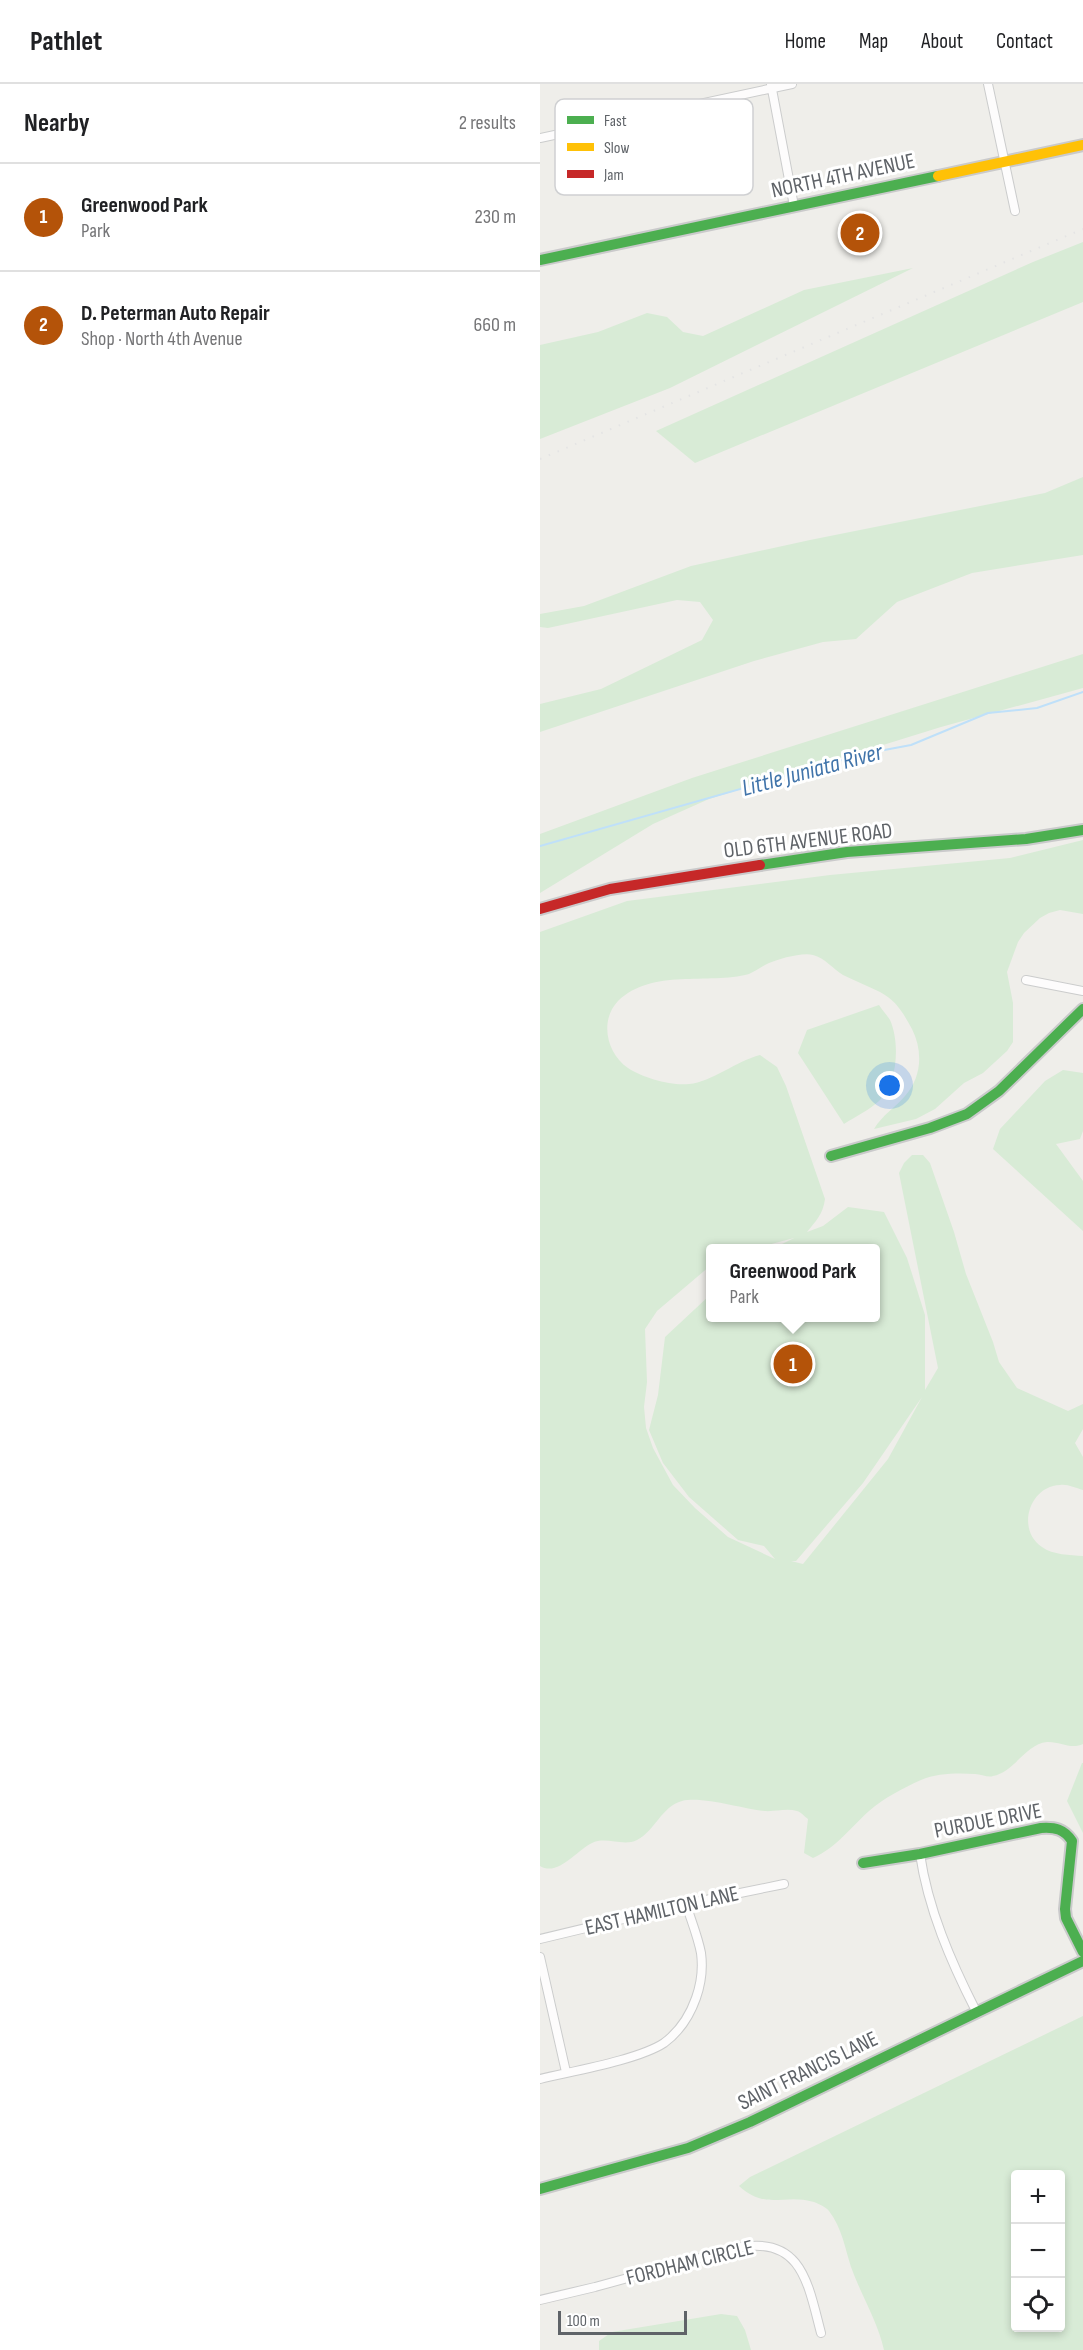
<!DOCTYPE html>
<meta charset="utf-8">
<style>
body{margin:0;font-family:"Sofia Sans Condensed",sans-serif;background:#f2f2f2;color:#202124}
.controls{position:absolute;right:18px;bottom:18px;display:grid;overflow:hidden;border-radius:6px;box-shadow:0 3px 9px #0003}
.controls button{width:54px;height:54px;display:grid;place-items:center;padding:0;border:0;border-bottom:2px solid #e0e0e0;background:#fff;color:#202124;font:30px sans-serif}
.scale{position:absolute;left:18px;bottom:15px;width:129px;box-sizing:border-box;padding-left:6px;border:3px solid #5f6368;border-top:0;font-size:16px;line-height:21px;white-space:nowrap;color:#5f6368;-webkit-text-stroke:4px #fff;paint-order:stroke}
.you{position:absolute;left:350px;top:1002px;width:21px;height:21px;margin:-15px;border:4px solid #fff;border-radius:50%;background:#1a73e8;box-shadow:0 0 0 9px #1a73e833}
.badge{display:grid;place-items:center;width:39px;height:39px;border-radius:50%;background:#b45309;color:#fff;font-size:20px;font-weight:700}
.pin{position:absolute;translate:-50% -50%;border:3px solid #fff;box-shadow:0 2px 6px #0006}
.popup{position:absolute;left:166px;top:1160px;width:174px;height:78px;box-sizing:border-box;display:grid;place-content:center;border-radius:6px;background:#fff;filter:drop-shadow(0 2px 4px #0005);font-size:20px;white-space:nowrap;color:#757577}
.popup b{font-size:22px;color:#202124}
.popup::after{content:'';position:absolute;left:50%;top:100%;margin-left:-12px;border:12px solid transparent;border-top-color:#fff}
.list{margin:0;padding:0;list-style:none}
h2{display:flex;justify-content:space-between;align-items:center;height:78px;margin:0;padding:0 24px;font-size:26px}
h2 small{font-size:20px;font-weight:400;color:#757577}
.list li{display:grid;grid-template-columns:39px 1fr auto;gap:18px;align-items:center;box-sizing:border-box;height:108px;padding:0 24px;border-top:2px solid #e0e0e0}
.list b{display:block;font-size:22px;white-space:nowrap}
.list p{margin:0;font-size:20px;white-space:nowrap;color:#757577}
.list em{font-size:20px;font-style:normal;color:#757577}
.icon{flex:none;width:33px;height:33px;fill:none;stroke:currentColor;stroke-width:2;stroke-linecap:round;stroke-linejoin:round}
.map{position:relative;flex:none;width:543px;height:2266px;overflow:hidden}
header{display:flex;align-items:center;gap:36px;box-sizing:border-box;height:84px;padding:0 30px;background:#fff;border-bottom:2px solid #e0e0e0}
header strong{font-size:28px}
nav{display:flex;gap:33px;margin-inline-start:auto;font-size:21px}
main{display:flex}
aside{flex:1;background:#fff}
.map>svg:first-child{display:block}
</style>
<header>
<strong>Pathlet</strong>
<nav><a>Home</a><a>Map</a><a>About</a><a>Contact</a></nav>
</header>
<main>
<aside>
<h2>Nearby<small>2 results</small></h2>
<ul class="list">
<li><span class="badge">1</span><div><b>Greenwood Park</b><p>Park</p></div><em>230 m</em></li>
<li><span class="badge">2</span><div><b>D. Peterman Auto Repair</b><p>Shop · North 4th Avenue</p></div><em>660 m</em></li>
</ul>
</aside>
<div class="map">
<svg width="543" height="2266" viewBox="0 0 543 2266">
<rect width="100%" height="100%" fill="#efeeea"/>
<path fill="#d8ebd6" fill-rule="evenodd" d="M543 158V218L155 379 116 347 493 178Z
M373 184 130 304 0 355V261L58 248 107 229 127 233 143 248 163 252 264 206Z
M543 393V471L432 489 357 518 316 555 283 558 214 577 0 648V620L61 605 162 556 173 536 160 518 137 516 8 544 0 543V530L44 522 151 482 270 456 505 409Z
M543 570V604L401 643 169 715 113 740 0 809V750L152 694Z
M543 756V830L520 826 509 829 500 834 484 849 478 858 467 888 473 919V958L467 967 443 989 424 999 395 1025 376 1035 334 1045C342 1031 355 1024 365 1012 382 993 383 967 372 945 363 929 357 917 340 908 328 902 315 897 303 891 293 885 285 874 273 871 262 868 239 875 229 879 222 882 216 887 209 890 168 901 112 884 78 917 59 937 67 970 88 984 103 994 131 1002 149 1000 172 998 196 977 220 971L237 983 246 1002 285 1115C283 1130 276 1137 267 1148L283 1142 308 1123 344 1128 367 1174 385 1231V1306L398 1284 359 1089 364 1079 372 1071H383L390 1079 414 1148 426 1190 453 1258 459 1278 477 1304 528 1327 543 1320V1345L535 1359 543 1373V1406C535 1404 528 1400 520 1401 489 1402 476 1446 502 1463 513 1471 530 1471 543 1472V1660C531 1666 519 1657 507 1658 486 1660 474 1688 453 1692 448 1694 441 1690 435 1690 418 1689 397 1689 381 1696 363 1704 344 1714 329 1727 311 1743 296 1764 273 1774L264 1769 268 1735C264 1732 261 1728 257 1727 246 1724 235 1728 224 1727 202 1725 163 1712 142 1717 122 1722 114 1748 97 1756 83 1763 66 1752 52 1759 37 1766 18 1793 0 1782V848L87 817 290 791 470 774ZM254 1154 234 1164H336V1234H170V1211L125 1253 118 1311 109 1346 123 1379 149 1413 198 1456 224 1462 235 1475 188 1453 155 1424 133 1401 113 1364 106 1344 104 1323 107 1298 105 1245 117 1227 170 1182V1164H216ZM382 1313 348 1375 263 1480 251 1477H256L323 1399Z
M339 921C342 926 347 931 350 936 360 958 358 1000 339 1017 329 1026 315 1033 304 1040L258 969 267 946Z
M523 986 543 989V1047L540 1055 516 1060 543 1097V1147L453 1065 460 1045 505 997Z
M542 1679H543V1749L527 1717Z
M543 1932V2266H344C338 2238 321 2211 311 2183 305 2164 302 2144 289 2127 286 2123 279 2120 274 2118 243 2109 227 2127 199 2102L210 2093ZM476 2090H520V2244H476Z
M181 2230 197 2232 205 2246 211 2266H59V2257L72 2248Z"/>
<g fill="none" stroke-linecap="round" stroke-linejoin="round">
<path stroke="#bfe0f9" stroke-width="2" d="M0 762 323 670 371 661 448 629 497 624 543 608"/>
<g stroke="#cbcccc" stroke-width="10">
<path id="street" d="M231 0 254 122
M448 0 475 127
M0 54 252 0
M486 896 543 907
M380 1770C388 1825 411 1878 436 1927
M0 1855 146 1820 244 1800
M0 1873 26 1988
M0 1995C33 1987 98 1976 124 1959 139 1948 150 1931 156 1914 161 1900 163 1884 161 1869 158 1853 151 1836 146 1820
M0 2216 55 2203 196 2164C262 2150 268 2200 281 2249"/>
</g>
<g stroke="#cacacb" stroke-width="14">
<path id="fast" d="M0 176 398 92
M220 781 307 768 486 755 543 746
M291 1072 390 1044 427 1030 459 1007 543 925
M323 1779 380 1770 501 1744C515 1743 524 1745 532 1757L525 1825 526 1834 543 1868
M0 2105 148 2064 210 2038 543 1877"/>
</g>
<g stroke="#cacacb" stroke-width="14">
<path id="slow" d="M398 92 543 61"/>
</g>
<g stroke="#cacacb" stroke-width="14">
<path id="jam" d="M0 825 70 805 220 781"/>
</g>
<use href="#street" stroke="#fdfcfc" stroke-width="8"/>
<use href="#fast" stroke="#4caf50" stroke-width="10"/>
<use href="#slow" stroke="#ffc107" stroke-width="10"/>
<use href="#jam" stroke="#c62828" stroke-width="10"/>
<path stroke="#e4e4e4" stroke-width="2" stroke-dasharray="1.5 8" stroke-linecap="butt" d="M0 375 543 145"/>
</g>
<g text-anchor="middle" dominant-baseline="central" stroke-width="6" stroke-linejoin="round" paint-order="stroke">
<g font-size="22" fill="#5f6368" stroke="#fff">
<text transform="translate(303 92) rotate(-12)">NORTH 4TH AVENUE</text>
<text transform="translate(268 757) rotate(-7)">OLD 6TH AVENUE ROAD</text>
<text transform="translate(448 1737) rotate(-11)">PURDUE DRIVE</text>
<text transform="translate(122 1827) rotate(-13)">EAST HAMILTON LANE</text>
<text transform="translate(268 1987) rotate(-26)">SAINT FRANCIS LANE</text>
<text transform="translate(150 2179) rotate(-14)">FORDHAM CIRCLE</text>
</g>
<g font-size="24" font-style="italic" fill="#4174aa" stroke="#fff">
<text transform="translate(272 686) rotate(-15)">Little Juniata River</text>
</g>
</g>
<rect x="15" y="15" width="198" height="96" rx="9" fill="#fff" stroke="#cfd0d2" stroke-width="1.5"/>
<rect x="27" y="32" width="27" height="8" fill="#4caf50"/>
<rect x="27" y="59" width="27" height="8" fill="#ffc107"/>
<rect x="27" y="86" width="27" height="8" fill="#c62828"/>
<g font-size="16" fill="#5f6368">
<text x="64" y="42">Fast</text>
<text x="64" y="69">Slow</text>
<text x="64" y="96">Jam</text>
</g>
</svg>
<div class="controls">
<button>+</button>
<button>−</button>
<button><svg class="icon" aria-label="locate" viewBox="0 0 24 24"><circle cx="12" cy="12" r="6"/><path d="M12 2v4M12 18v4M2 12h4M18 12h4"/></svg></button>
</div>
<div class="scale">100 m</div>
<div class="you"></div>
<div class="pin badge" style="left:253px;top:1280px">1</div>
<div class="popup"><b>Greenwood Park</b>Park</div>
<div class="pin badge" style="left:320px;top:149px">2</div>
</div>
</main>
